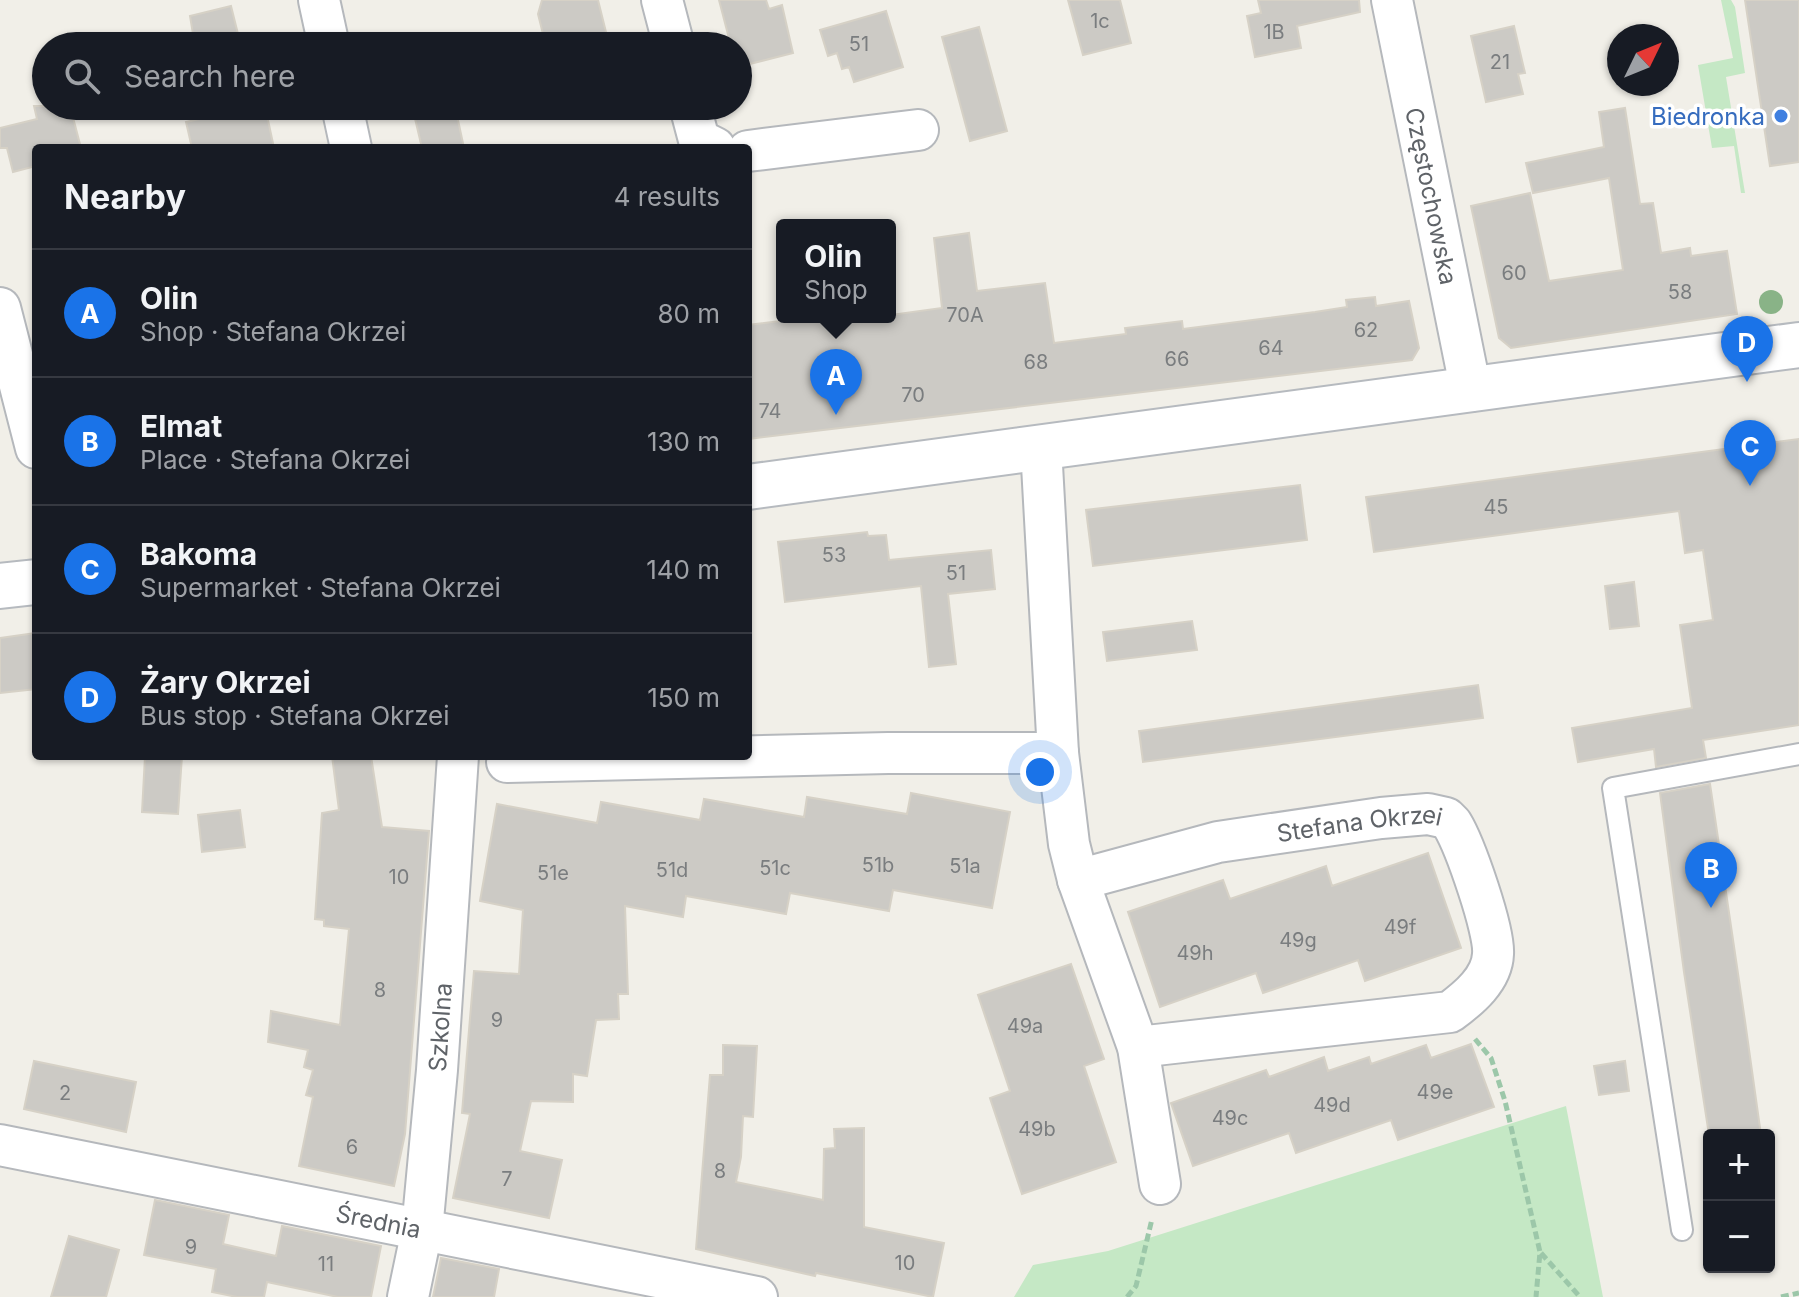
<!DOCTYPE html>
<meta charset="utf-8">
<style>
body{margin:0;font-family:Inter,sans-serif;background:#242831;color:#f1f3f6}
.controls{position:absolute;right:24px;bottom:24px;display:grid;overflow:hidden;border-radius:8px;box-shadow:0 2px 6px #0004}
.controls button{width:72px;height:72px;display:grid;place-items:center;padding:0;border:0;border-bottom:2px solid #363941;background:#171b24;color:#f1f3f6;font:40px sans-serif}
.compass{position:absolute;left:1607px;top:24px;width:72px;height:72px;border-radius:50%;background:#171b24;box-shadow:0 2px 6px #0004;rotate:47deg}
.you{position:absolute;left:1040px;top:772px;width:28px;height:28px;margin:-20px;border:6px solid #fff;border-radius:50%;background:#1a73e8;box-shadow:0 0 0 12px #1a73e833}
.badge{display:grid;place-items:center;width:52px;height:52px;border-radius:50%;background:#1a73e8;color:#fff;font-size:26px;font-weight:700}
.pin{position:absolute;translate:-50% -66px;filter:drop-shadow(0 2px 4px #0008)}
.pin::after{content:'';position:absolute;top:42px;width:28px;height:24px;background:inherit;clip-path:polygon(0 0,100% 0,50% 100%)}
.popup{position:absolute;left:776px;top:219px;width:120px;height:104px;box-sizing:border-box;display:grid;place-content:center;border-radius:8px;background:#171b24;filter:drop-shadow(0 2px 6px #0005);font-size:26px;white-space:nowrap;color:#9ea1a6}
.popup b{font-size:30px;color:#f1f3f6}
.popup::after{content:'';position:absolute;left:50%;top:100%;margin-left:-16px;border:16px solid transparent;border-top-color:#171b24}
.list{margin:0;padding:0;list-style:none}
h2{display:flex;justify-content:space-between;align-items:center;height:104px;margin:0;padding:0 32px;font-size:34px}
h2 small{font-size:26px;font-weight:400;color:#9ea1a6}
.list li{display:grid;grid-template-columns:52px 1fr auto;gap:24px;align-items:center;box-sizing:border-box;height:128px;padding:0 32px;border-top:2px solid #363941}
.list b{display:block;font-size:30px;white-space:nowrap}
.list p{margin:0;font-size:26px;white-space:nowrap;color:#9ea1a6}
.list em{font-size:26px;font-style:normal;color:#9ea1a6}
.icon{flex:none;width:44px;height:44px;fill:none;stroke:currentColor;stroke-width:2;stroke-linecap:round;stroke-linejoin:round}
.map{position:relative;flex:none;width:1799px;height:1297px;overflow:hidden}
.search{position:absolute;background:#171b24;box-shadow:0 2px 6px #0004;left:32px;top:32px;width:720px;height:88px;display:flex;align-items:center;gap:20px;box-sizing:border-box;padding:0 28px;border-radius:44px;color:#9ea1a6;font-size:30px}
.panel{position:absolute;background:#171b24;box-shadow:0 2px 6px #0004;left:32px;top:144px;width:720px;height:616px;border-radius:8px}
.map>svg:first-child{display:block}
</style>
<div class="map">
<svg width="1799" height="1297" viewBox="0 0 1799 1297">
<rect width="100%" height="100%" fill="#f1efe8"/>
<path fill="#c5e8c5" d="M1721 0H1731L1735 7 1745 73 1726 77 1745 193H1741L1734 146 1712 148 1698 65 1733 58Z
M1566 1106 1603 1297H1014L1033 1265 1108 1251Z"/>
<path fill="#cccac5" stroke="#d6d1c6" stroke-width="2" d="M542 0H598L607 36 604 37 607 46H546L538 14Z
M719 0H766L769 9 782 5 793 53 738 67V46H731Z
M1068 0H1120L1131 43 1083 55Z
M1258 0H1359L1360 12 1297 26 1301 48 1255 57 1247 16 1261 13Z
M1745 0H1799V162L1770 166Z
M231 6 241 46H195L190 16Z
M886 11 903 67 854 82 849 67 842 69 837 53 828 56 820 30Z
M1514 26 1525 73 1518 74 1523 94 1486 102 1471 36Z
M979 27 1007 131 970 141 942 37Z
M34 106H70L81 148H36V166L13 172 7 148H0V128L37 119Z
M210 106H265L274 148H192L186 122 213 116Z
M412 106H455L464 148H422Z
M1625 108 1640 204 1653 203 1661 253 1690 248 1691 256 1727 251 1737 314 1511 348 1499 338 1471 206 1530 193 1549 281 1623 270 1609 178 1533 193 1526 163 1604 147 1599 112Z
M969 233 977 291 1045 283 1054 343 1126 334 1125 328 1182 321 1183 329 1315 312 1347 307 1346 300 1375 297 1376 306 1409 301 1419 348 1412 360 748 439V325L781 321 780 317H842V321L890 317V315L942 308 934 238Z
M1799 439V725L1703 740 1706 758 1656 767 1654 749 1578 762 1572 728 1692 708 1680 625 1713 620 1703 550 1685 553 1679 511 1374 552 1366 497Z
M1300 485 1307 540 1093 566 1086 510Z
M867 532 868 536 886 535 889 560 991 550 995 589 948 594 956 664 929 667 921 586 785 602 778 542Z
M1634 582 1639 626 1610 629 1605 586Z
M1192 621 1197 650 1107 661 1103 632Z
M36 633V689L0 693V638Z
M1478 685 1483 718 1143 762 1139 731Z
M145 756H182L178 814 142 812Z
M332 756H371L382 827 429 831 405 1134 394 1186 299 1166 313 1097 306 1095 313 1070 304 1067 308 1050 268 1042 271 1011 340 1025 349 929 324 926V920L315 919 322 813 339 810Z
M1710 784 1745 1021 1761 1135H1709L1684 972 1660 793Z
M911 793 1010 812 992 908 893 890 889 911 790 893 786 914 686 896 683 917 625 906 628 994H618L619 1019 596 1020 587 1076 573 1074V1102L531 1101 520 1151 562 1160 549 1218 453 1198 470 1114 462 1113 474 971 519 974 523 910 480 901 497 804 597 823 601 802 700 820 704 799 804 817 807 797 907 814Z
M240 810 245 847 202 852 198 815Z
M1428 853 1461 948 1365 981 1358 960 1263 993 1256 973 1160 1007 1128 912 1223 880 1230 899 1326 866 1332 886Z
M1071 964 1104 1059 1084 1066 1116 1162 1022 1194 990 1098 1010 1091 978 995Z
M1471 1044 1494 1107 1398 1140 1391 1120 1296 1153 1289 1133 1193 1166 1171 1103 1266 1070 1269 1077 1324 1057 1328 1071 1369 1057 1371 1064 1426 1045 1431 1058Z
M723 1045 757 1046 753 1117 743 1116 741 1157 736 1182 823 1200 824 1149 835 1148 834 1129 864 1128V1227L944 1243 933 1297 816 1273 815 1276 696 1249 710 1075H723Z
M34 1061 136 1082 126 1132 24 1109Z
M1625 1061 1629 1091 1599 1095 1594 1066Z
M155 1200 229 1215 223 1244 276 1256 282 1226 381 1246 371 1297H338L267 1282 264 1297H237L212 1292 216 1269 144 1255Z
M69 1236 119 1250 106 1297H51Z
M441 1258 499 1269 494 1297H433Z"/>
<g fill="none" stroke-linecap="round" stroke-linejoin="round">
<g stroke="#b5b8bc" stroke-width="24">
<path id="lane" d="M1682 1230 1613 788 1799 754"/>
</g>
<g stroke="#b5b8bc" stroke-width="44">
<g id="street">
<path d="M319 0 329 46"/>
<path d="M662 0 674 46"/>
<path id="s1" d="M1392 0 1471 391"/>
<path d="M342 106 351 148"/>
<path d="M690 106 699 140 715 148"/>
<path d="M748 151 918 130"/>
<path d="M0 308 36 448"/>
<path d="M1041 447 1058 753 1069 844 1078 880 1138 1047 1160 1184"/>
<path d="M507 762 888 753H1058"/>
<path id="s2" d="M1078 880 1218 842 1381 818 1428 814 1446 818 1452 824C1465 845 1495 931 1493 954 1492 979 1469 998 1450 1012L1138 1047"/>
<path id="s3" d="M0 1145 757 1297"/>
<path id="s4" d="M408 1297 422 1230 437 1070 458 756"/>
</g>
</g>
<g stroke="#b6babf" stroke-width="48">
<path id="secondary" d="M748 487 1799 345
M0 586 36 582"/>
</g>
<path stroke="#9cc7a9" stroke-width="5" stroke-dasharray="8 4" stroke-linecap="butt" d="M1475 1039 1491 1058 1505 1101 1540 1252 1536 1297
M1541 1253 1580 1297
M1127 1297 1136 1286 1152 1219
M1781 1297 1799 1293"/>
<use href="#lane" stroke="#fff" stroke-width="20"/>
<use href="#street" stroke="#fff" stroke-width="40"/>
<use href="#secondary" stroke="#fff" stroke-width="44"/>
</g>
<circle fill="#89b387" cx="1771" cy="302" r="12"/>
<circle fill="#3f7fe0" stroke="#fff" stroke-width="3" cx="1781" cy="116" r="8"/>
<g text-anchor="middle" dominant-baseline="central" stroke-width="7" stroke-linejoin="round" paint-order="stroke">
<g font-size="20" fill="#7a7d7f">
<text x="1100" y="21">1c</text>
<text x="1274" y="32">1B</text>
<text x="859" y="44">51</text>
<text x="1500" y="62">21</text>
<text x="1514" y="273">60</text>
<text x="1680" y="292">58</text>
<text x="965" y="315">70A</text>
<text x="1366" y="330">62</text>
<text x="1271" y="348">64</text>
<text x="1177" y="359">66</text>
<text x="1036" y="362">68</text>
<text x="913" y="395">70</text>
<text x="770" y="411">74</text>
<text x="1496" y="507">45</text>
<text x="834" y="555">53</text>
<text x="956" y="573">51</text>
<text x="878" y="865">51b</text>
<text x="965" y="866">51a</text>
<text x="775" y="868">51c</text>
<text x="672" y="870">51d</text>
<text x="553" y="873">51e</text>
<text x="399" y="877">10</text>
<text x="1400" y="927">49f</text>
<text x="1298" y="940">49g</text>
<text x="1195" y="953">49h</text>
<text x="380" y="990">8</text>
<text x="497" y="1020">9</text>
<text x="1025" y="1026">49a</text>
<text x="1435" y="1092">49e</text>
<text x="65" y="1093">2</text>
<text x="1332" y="1105">49d</text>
<text x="1230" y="1118">49c</text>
<text x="1037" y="1129">49b</text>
<text x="352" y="1147">6</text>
<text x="720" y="1171">8</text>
<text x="507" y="1179">7</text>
<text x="191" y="1247">9</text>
<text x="905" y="1263">10</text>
<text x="326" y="1264">11</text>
</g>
<g font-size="24" fill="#366cbe" stroke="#fff" text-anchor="end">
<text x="1765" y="116">Biedronka</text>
</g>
<g font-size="24" fill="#5f6368" stroke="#fff">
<text stroke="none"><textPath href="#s1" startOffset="200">Częstochowska</textPath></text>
<text stroke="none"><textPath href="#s2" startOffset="288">Stefana Okrzei</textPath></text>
<text stroke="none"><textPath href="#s4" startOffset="272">Szkolna</textPath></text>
<text stroke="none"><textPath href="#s3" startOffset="386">Średnia</textPath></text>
</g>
</g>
</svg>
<div class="controls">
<button>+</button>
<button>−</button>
</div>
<svg class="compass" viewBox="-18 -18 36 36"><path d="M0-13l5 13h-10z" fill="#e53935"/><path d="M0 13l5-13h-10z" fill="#9ea1a6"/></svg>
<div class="you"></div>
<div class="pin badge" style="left:836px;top:415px">A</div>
<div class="popup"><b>Olin</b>Shop</div>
<div class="pin badge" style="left:1711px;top:908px">B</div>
<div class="pin badge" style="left:1750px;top:486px">C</div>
<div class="pin badge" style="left:1747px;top:382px">D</div>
<div class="search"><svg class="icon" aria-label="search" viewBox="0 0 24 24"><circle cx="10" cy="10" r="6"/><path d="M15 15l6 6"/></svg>Search here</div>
<section class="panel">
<h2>Nearby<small>4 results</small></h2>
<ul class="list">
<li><span class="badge">A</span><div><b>Olin</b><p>Shop · Stefana Okrzei</p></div><em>80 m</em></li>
<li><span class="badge">B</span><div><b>Elmat</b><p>Place · Stefana Okrzei</p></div><em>130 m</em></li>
<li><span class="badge">C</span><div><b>Bakoma</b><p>Supermarket · Stefana Okrzei</p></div><em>140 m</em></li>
<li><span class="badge">D</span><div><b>Żary Okrzei</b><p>Bus stop · Stefana Okrzei</p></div><em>150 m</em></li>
</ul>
</section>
</div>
